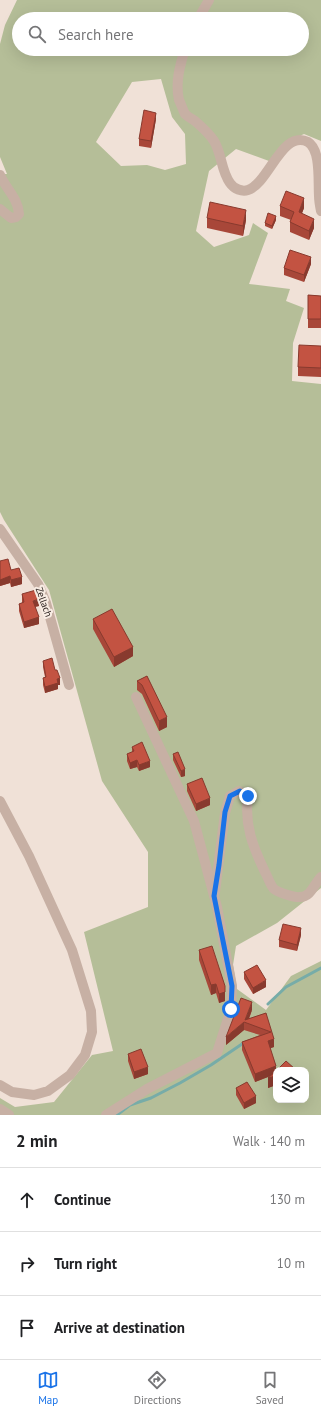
<!DOCTYPE html>
<meta charset="utf-8">
<style>
body{margin:0;font-family:"PT Sans",sans-serif;background:#f2f2f2;color:#202124}
.controls{position:absolute;right:12px;bottom:12px;display:grid;overflow:hidden;border-radius:8px;box-shadow:0 4px 16px #0002}
.controls button{width:36px;height:36px;display:grid;place-items:center;padding:0;border:0;border-bottom:1px solid #e0e0e0;background:#fff;color:#202124;font:20px sans-serif}
.stop{position:absolute;width:12px;height:12px;margin:-9px;border:3px solid #1a73e8;border-radius:50%;background:#fff}
.stop.end{background:#1a73e8;border-color:#fff;box-shadow:0 1px 4px #0008}
.list{margin:0;padding:0;list-style:none}
h2{display:flex;justify-content:space-between;align-items:center;height:52px;margin:0;padding:0 16px;font-size:17px}
h2 small{font-size:13px;font-weight:400;color:#757577}
.list li{display:grid;grid-template-columns:26px 1fr auto;gap:12px;align-items:center;box-sizing:border-box;height:64px;padding:0 16px;border-top:1px solid #e0e0e0}
.list b{display:block;font-size:15px;white-space:nowrap}
.list em{font-size:13px;font-style:normal;color:#757577}
.icon{flex:none;width:22px;height:22px;fill:none;stroke:currentColor;stroke-width:2;stroke-linecap:round;stroke-linejoin:round}
.map{position:relative;flex:none;width:321px;height:1115px;overflow:hidden}
.search{position:absolute;background:#fff;box-shadow:0 4px 16px #0002;left:12px;right:12px;top:12px;height:44px;display:flex;align-items:center;gap:10px;box-sizing:border-box;padding:0 14px;border-radius:22px;color:#757577;font-size:15px}
.sheet{height:244px;background:#fff}
nav{display:flex;justify-content:space-around;align-items:center;box-sizing:border-box;height:56px;border-top:1px solid #e0e0e0;background:#fff;font-size:11px;color:#757577}
nav a{display:grid;justify-items:center;gap:2px}
nav .on{color:#1a73e8}
.map>svg:first-child{display:block}
</style>
<div class="map">
<svg width="321" height="1115" viewBox="0 0 321 1115">
<rect width="100%" height="100%" fill="#f0e1d7"/>
<path fill="#b5be98" fill-rule="evenodd" d="M17 0H321V141L304 134 286 142 269 161 236 149 209 171 196 231 214 247 249 235 253 223 268 233 249 284 290 289 286 301 304 308 293 343 292 381 321 384V888L277 923 236 946 233 965 237 989 266 1010 291 976 321 961V1115H0V1098L15 1107 54 1102 92 1055 113 1051 84 932 148 907V852L102 781 49 590 4 520 0 512V174H7L0 157V44L5 25ZM19 19H302V49H19ZM161 79 172 117 185 134 186 164 165 170 147 165 121 166 96 142 132 82ZM276 1070H306V1100H276Z"/>
<g fill="none" stroke-linecap="round" stroke-linejoin="round">
<path stroke="#77aca8" stroke-width="3" d="M268 1004 286 987 321 968
M117 1115 130 1105 151 1098 180 1083 211 1065 242 1044"/>
<path stroke="#c7b0a4" stroke-width="10" d="M198 19 209 0
M185 49C180 65 175 83 179 100 181 104 183 110 185 114 188 117 192 119 195 121 202 127 209 133 214 141 222 154 221 171 230 183 234 189 242 192 248 190 269 183 282 129 308 142 321 150 318 181 319 196 319 201 320 206 321 211
M0 175C6 189 18 198 19 214L16 217 11 218 0 209
M0 529 38 584 46 603 69 685
M0 801 29 856 72 950 91 1011 92 1032 85 1055 70 1075 48 1091 34 1095 12 1092 0 1085
M215 892 225 813 230 796 239 791 248 796C244 825 253 847 265 872 268 877 270 885 274 889 277 892 295 898 300 897 311 897 314 884 321 877
M0 1109 9 1115
M106 1115 147 1089 217 1053 231 1009 232 986 217 907 194 821 136 697"/>
</g>
<path fill="#a84739" d="M156 119 151 148 139 146V139Z
M280 206 304 208 302 213 314 228 309 240 290 232V222L291 220 280 216Z
M207 218 246 220 243 236 207 228Z
M276 220 272 229 265 226V223Z
M311 264 304 282 284 275V268Z
M308 295 321 296V328H308Z
M321 346V377L298 376V367Z
M0 561 11 570 22 584 11 587 10 583 0 586Z
M22 594 39 606 35 607 39 624 24 628 19 611V604L22 603Z
M93 619 133 656 114 667 93 629Z
M43 661 60 685H58V689L45 693 43 685V678L45 677 43 667Z
M147 676 167 727 159 731 142 694 137 690V681Z
M132 747 150 767 139 771 137 767 130 769 127 761V754L132 752Z
M173 754 185 776 181 777 173 760Z
M187 784 210 805 196 811 187 791Z
M301 935 297 951 279 947V940Z
M199 950 225 1001 219 1003 216 993 211 995 199 960Z
M244 972 266 987 253 994 244 979Z
M252 1010 249 1019 266 1013 274 1047 270 1048 276 1070V1085L268 1088 270 1076 255 1082 242 1050V1042L260 1035 244 1030 226 1045Z
M128 1054 148 1074 134 1079 128 1061Z
M236 1088 256 1103 244 1109 236 1095Z"/>
<path fill="#883a2e" d="M156 113V119L151 148V141Z
M304 198V208L299 221V212Z
M246 210V220L243 236V226Z
M276 216V220L272 229V226Z
M314 219V228L309 240V231Z
M311 257V264L304 282V275Z
M10 576V583L0 586V580Z
M22 577V584L11 587V580Z
M39 599V606L33 607V601Z
M39 617V624L24 628V622Z
M133 647V656L114 667V657Z
M60 678V685H58V689L45 693V687L57 679Z
M167 717V727L159 731V721Z
M137 760V767L130 769V763Z
M150 761V767L139 771V765Z
M185 769V776L181 777V771Z
M210 798V805L196 811V804Z
M301 928V935L297 951V945Z
M266 980V987L253 994V988Z
M216 984V993L211 995V985Z
M225 986V1001L219 1003V994Z
M252 1002V1010L247 1023 245 1020Z
M244 1022V1030L226 1045V1037Z
M274 1039V1047L268 1049V1041Z
M276 1066V1074L255 1082V1074Z
M148 1067V1074L134 1079V1072Z
M276 1076V1085L268 1088V1078Z
M256 1096V1103L244 1109V1103Z"/>
<path fill="#c35342" stroke="#883a2e" d="M144 110 156 113 151 141 139 139Z
M286 191 304 198 299 212 314 219 309 231 290 222 294 212 280 206Z
M210 202 246 210 243 226 207 218Z
M268 213 276 216 272 226 265 223Z
M290 250 311 257 304 275 284 268Z
M308 295 321 296V319H308Z
M299 345 321 346V368L298 367Z
M8 559 11 570 19 568 22 577 11 580 10 576 0 580V561Z
M36 590 39 599 33 601 39 617 24 622 19 604 24 602 22 594Z
M112 609 133 647 114 657 93 619Z
M52 658 55 670H57L60 678 57 679 58 683 45 687 43 678 46 677 43 661Z
M147 676 167 717 159 721 142 685 137 681Z
M142 742 150 761 139 765 137 760 130 763 127 754 134 751 132 747Z
M178 752 185 769 181 771 173 754Z
M202 778 210 798 196 804 187 784Z
M283 924 301 928 297 945 279 940Z
M212 946 225 986V992L219 994 216 984 211 985 199 950Z
M257 965 266 980 253 988 244 972Z
M241 998 252 1002 245 1020 266 1013 274 1039 268 1041 276 1066 255 1074 242 1042 271 1032 244 1022 226 1037Z
M141 1049 148 1067 134 1072 128 1054Z
M286 1061 295 1069 294 1070H277Z
M276 1071V1076L268 1078Z
M247 1082 256 1096 244 1103 236 1088Z"/>
<g fill="none" stroke-linecap="round" stroke-linejoin="round">
<path stroke="#1a73e8" stroke-width="5" d="M231 1009 232 986 214 896 219 865 225 812 230 796 240 791 248 796"/>
</g>
<g text-anchor="middle" dominant-baseline="central" stroke-width="4" stroke-linejoin="round" paint-order="stroke">
<g font-size="10" fill="#322825" stroke="#f8ece3">
<text transform="translate(44 602) rotate(70)">Zellach</text>
</g>
</g>
</svg>
<div class="controls">
<button><svg class="icon" aria-label="layers" viewBox="0 0 24 24"><path d="M12 4l9 5-9 5-9-5zM3 14l9 5 9-5"/></svg></button>
</div>
<div class="stop" style="left:231px;top:1009px"></div>
<div class="stop end" style="left:248px;top:796px"></div>
<div class="search"><svg class="icon" aria-label="search" viewBox="0 0 24 24"><circle cx="10" cy="10" r="6"/><path d="M15 15l6 6"/></svg>Search here</div>
</div>
<section class="sheet">
<h2>2 min<small>Walk · 140 m</small></h2>
<ul class="list">
<li><svg class="icon" aria-label="ahead" viewBox="0 0 24 24"><path d="M12 20V5M6 11l6-6 6 6"/></svg><div><b>Continue</b></div><em>130 m</em></li>
<li><svg class="icon" aria-label="right" viewBox="0 0 24 24"><path d="M7 20v-9h11M14 6l5 5-5 5"/></svg><div><b>Turn right</b></div><em>10 m</em></li>
<li><svg class="icon" aria-label="arrive" viewBox="0 0 24 24"><path d="M6 21V4h12l-3 4 3 4H6"/></svg><div><b>Arrive at destination</b></div></li>
</ul>
</section>
<nav>
<a class="on"><svg class="icon" aria-label="map" viewBox="0 0 24 24"><path d="M3 6l6-2 6 2 6-2v14l-6 2-6-2-6 2zM9 4v14M15 6v14"/></svg>Map</a>
<a><svg class="icon" aria-label="directions" viewBox="0 0 24 24"><path d="M12 3l9 9-9 9-9-9zM9 14v-3h6M13 9l2 2-2 2"/></svg>Directions</a>
<a><svg class="icon" aria-label="saved" viewBox="0 0 24 24"><path d="M7 4h10v16l-5-4-5 4z"/></svg>Saved</a>
</nav>
